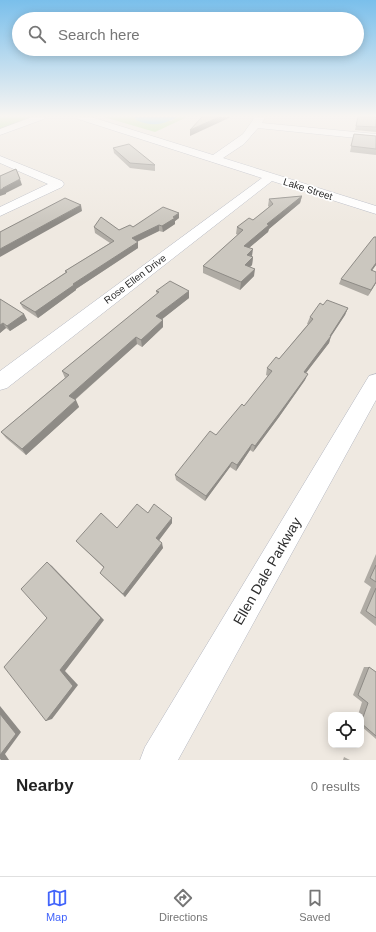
<!DOCTYPE html>
<style>
body{margin:0;font-family:Helvetica,sans-serif;background:#f2f2f2;color:#222}
.controls{position:absolute;right:12px;bottom:12px;display:grid;overflow:hidden;border-radius:8px;box-shadow:0 2px 10px #0003}
.controls button{width:36px;height:36px;display:grid;place-items:center;padding:0;border:0;border-bottom:1px solid #e0e0e0;background:#fff;color:#222;font:20px sans-serif}
.list{margin:0;padding:0;list-style:none}
h2{display:flex;justify-content:space-between;align-items:center;height:52px;margin:0;padding:0 16px;font-size:17px}
h2 small{font-size:13px;font-weight:400;color:#767676}
.icon{flex:none;width:22px;height:22px;fill:none;stroke:currentColor;stroke-width:2;stroke-linecap:round;stroke-linejoin:round}
.map{position:relative;flex:none;width:376px;height:760px;overflow:hidden}
.search{position:absolute;background:#fff;box-shadow:0 2px 10px #0003;left:12px;right:12px;top:12px;height:44px;display:flex;align-items:center;gap:10px;box-sizing:border-box;padding:0 14px;border-radius:22px;color:#767676;font-size:15px}
.sheet{height:116px;background:#fff}
nav{display:flex;justify-content:space-around;align-items:center;box-sizing:border-box;height:56px;border-top:1px solid #e0e0e0;background:#fff;font-size:11px;color:#767676}
nav a{display:grid;justify-items:center;gap:2px}
nav .on{color:#4264fb}
.map>svg:first-child{display:block}
</style>
<div class="map">
<svg width="376" height="760" viewBox="0 0 376 760">
<rect width="100%" height="100%" fill="#efe9e1"/>
<path fill="#b6e59e" d="M0 117H41L0 132Z
M104 117H135L136 120 171 121 178 117H187L155 132Z"/>
<path fill="#75cff0" d="M135 117H178C161 125 153 127 136 120Z"/>
<g fill="none" stroke-linecap="round" stroke-linejoin="round">
<g stroke="#b4b7c1" stroke-width="1">
<path id="minor" d="M32 117H46L44 119 0 135V129Z
M76 117H91L213 155 243 134 255 117H265L262 123 376 134V140L258 128 244 144 223 158 376 206V214L272 181 7 388 0 390V371L262 178 78 119Z
M0 156 62 181 64 184 62 187 0 216V207L48 184 0 163Z
M376 374V400L178 760H140L145 747 369 376Z"/>
</g>
<use href="#minor" fill="#fff" fill-rule="evenodd"/>
</g>
<path fill="#afaba4" d="M358 117H376V132L355 130Z
M354 134 376 136V155L350 152Z
M113 148 155 165V171L130 168 114 153Z
M302 196 300 203 269 229 268 232 249 248 251 257H253L252 265 250 267 254 276 240 290 203 273V266L238 235 236 234 237 227 253 220 269 207 268 206 269 199Z
M179 218 175 221V224L163 232 159 231 137 242 138 248 76 289V290L38 318 23 308 20 303 66 272 65 271 110 243 95 233 94 227 119 230Z
M376 237V265L372 270 376 283 368 296 339 284 341 279Z
M156 291H189V298L162 319 163 320V327L142 347 137 344 75 400 79 407 26 455 6 438 1 432 65 378 62 371 157 294Z
M0 299 24 314 27 320 10 331 6 328 0 333Z
M323 305 348 308 345 315 331 336 329 343 306 373 305 380 279 417 253 452 250 450 236 471 230 467 205 501 176 480 175 475 216 435 244 406 268 376 266 375 267 368 279 359 308 324H307L310 317Z
M148 513 172 523 159 540 163 548 125 597 100 573 104 568 80 545 76 541 117 528Z
M376 554V626L360 613 371 587 364 582Z
M364 667H369L376 672V739L361 726V715H358L362 702 353 695Z
M344 757 350 760H343Z"/>
<path fill="#8e8b86" d="M219 117H231L190 136V130Z
M20 179 22 185 6 193V194L0 196V190L3 188Z
M302 196 300 203 269 229 268 232 243 253 244 246 267 224Z
M81 205 82 211 0 257V249Z
M179 213V218L175 221V224L163 232 162 226 173 217Z
M159 225V231L132 244V238Z
M138 242V248L76 289V290L38 318 35 312 73 284Z
M253 249 252 256 247 255Z
M253 257 252 265 244 272 245 265Z
M376 263V265L368 276 371 270Z
M255 269 254 276 240 290 241 282Z
M376 282V283L368 296 371 290Z
M189 291V298L156 324V316Z
M348 308 345 315 330 338 331 336 329 343 302 378 304 372Z
M24 314 27 320 10 331 7 326Z
M163 320V327L142 347 141 340Z
M3 323 6 328 0 333V325Z
M136 337 137 344 72 402 69 396Z
M308 374 305 380 279 417 253 452 255 446Z
M76 400 79 407 26 455 22 449Z
M252 444 250 450 236 471 237 465Z
M232 462 230 467 205 501 206 496Z
M172 518V523L157 543 156 538Z
M162 543 163 548 125 597 123 594Z
M47 562 52 566 104 620 65 671 78 685 52 719 46 721Z
M0 706 21 732 5 754 9 760H1L0 759Z"/>
<path fill="#cbc7bf" stroke="#8e8b86" d="M202 117H219L190 130Z
M358 117H376V127L356 126Z
M354 134 376 136V149L351 146Z
M129 144 155 165 130 163 113 148Z
M16 169 20 179 3 188H4L0 190V176Z
M302 196 267 224 269 225 244 246 253 249 247 255 253 257 245 265 255 269 241 282 203 266 243 230 237 227 249 218 253 220 273 204 269 199Z
M65 198 81 205 0 249V232Z
M163 207 179 213 173 217 175 218 162 226 159 225 132 238 138 242 73 284 74 285 35 312 20 303 67 272 65 271 114 241 94 227 101 217 119 230 130 225 133 227Z
M374 237H376V263L371 270 376 272V282L371 290 341 279Z
M170 281 189 291 156 316 163 320 141 340 136 337 69 396 76 400 22 449 1 432 69 375 62 371 159 292 156 291Z
M0 299 24 314 7 326 3 323 0 325Z
M327 300 348 308 330 336H331L304 372 308 374 281 411 255 446 252 444 237 465 232 462 206 496 175 475 210 431 216 435 242 404 244 406 272 371 267 368 276 357 279 359 313 319 310 317 320 303 323 305Z
M137 504 148 513 154 504 172 518 156 538 162 543 123 594 100 573 104 567 76 541 101 513 117 528Z
M47 562 101 618 60 670 73 686 46 721 4 667 47 618 21 589Z
M376 565V582L370 578Z
M376 588V618L366 611Z
M369 667 376 672V736L361 723 368 703 358 695Z
M0 714 16 734 0 755Z"/>
<linearGradient id="sky" x2="0" y2="1"><stop stop-color="#7abfeb"/><stop offset="0.52" stop-color="#f8f5f2"/><stop offset="1" stop-color="#f8f5f2" stop-opacity="0"/></linearGradient>
<rect width="376" height="223" fill="url(#sky)"/>
<g text-anchor="middle" dominant-baseline="central" stroke-width="3.5" stroke-linejoin="round" paint-order="stroke">
<g font-size="10" fill="#2e2e2e" stroke="#fff">
<text transform="translate(308 189) rotate(18)">Lake Street</text>
<text transform="translate(135 279) rotate(-37)">Rose Ellen Drive</text>
</g>
<g font-size="14" fill="#2e2e2e" stroke="#fff">
<text transform="translate(267 571) rotate(-60)">Ellen Dale Parkway</text>
</g>
</g>
</svg>
<div class="controls">
<button><svg class="icon" aria-label="locate" viewBox="0 0 24 24"><circle cx="12" cy="12" r="6"/><path d="M12 2v4M12 18v4M2 12h4M18 12h4"/></svg></button>
</div>
<div class="search"><svg class="icon" aria-label="search" viewBox="0 0 24 24"><circle cx="10" cy="10" r="6"/><path d="M15 15l6 6"/></svg>Search here</div>
</div>
<section class="sheet">
<h2>Nearby<small>0 results</small></h2>
<ul class="list">
</ul>
</section>
<nav>
<a class="on"><svg class="icon" aria-label="map" viewBox="0 0 24 24"><path d="M3 6l6-2 6 2 6-2v14l-6 2-6-2-6 2zM9 4v14M15 6v14"/></svg>Map</a>
<a><svg class="icon" aria-label="directions" viewBox="0 0 24 24"><path d="M12 3l9 9-9 9-9-9zM9 14v-3h6M13 9l2 2-2 2"/></svg>Directions</a>
<a><svg class="icon" aria-label="saved" viewBox="0 0 24 24"><path d="M7 4h10v16l-5-4-5 4z"/></svg>Saved</a>
</nav>
